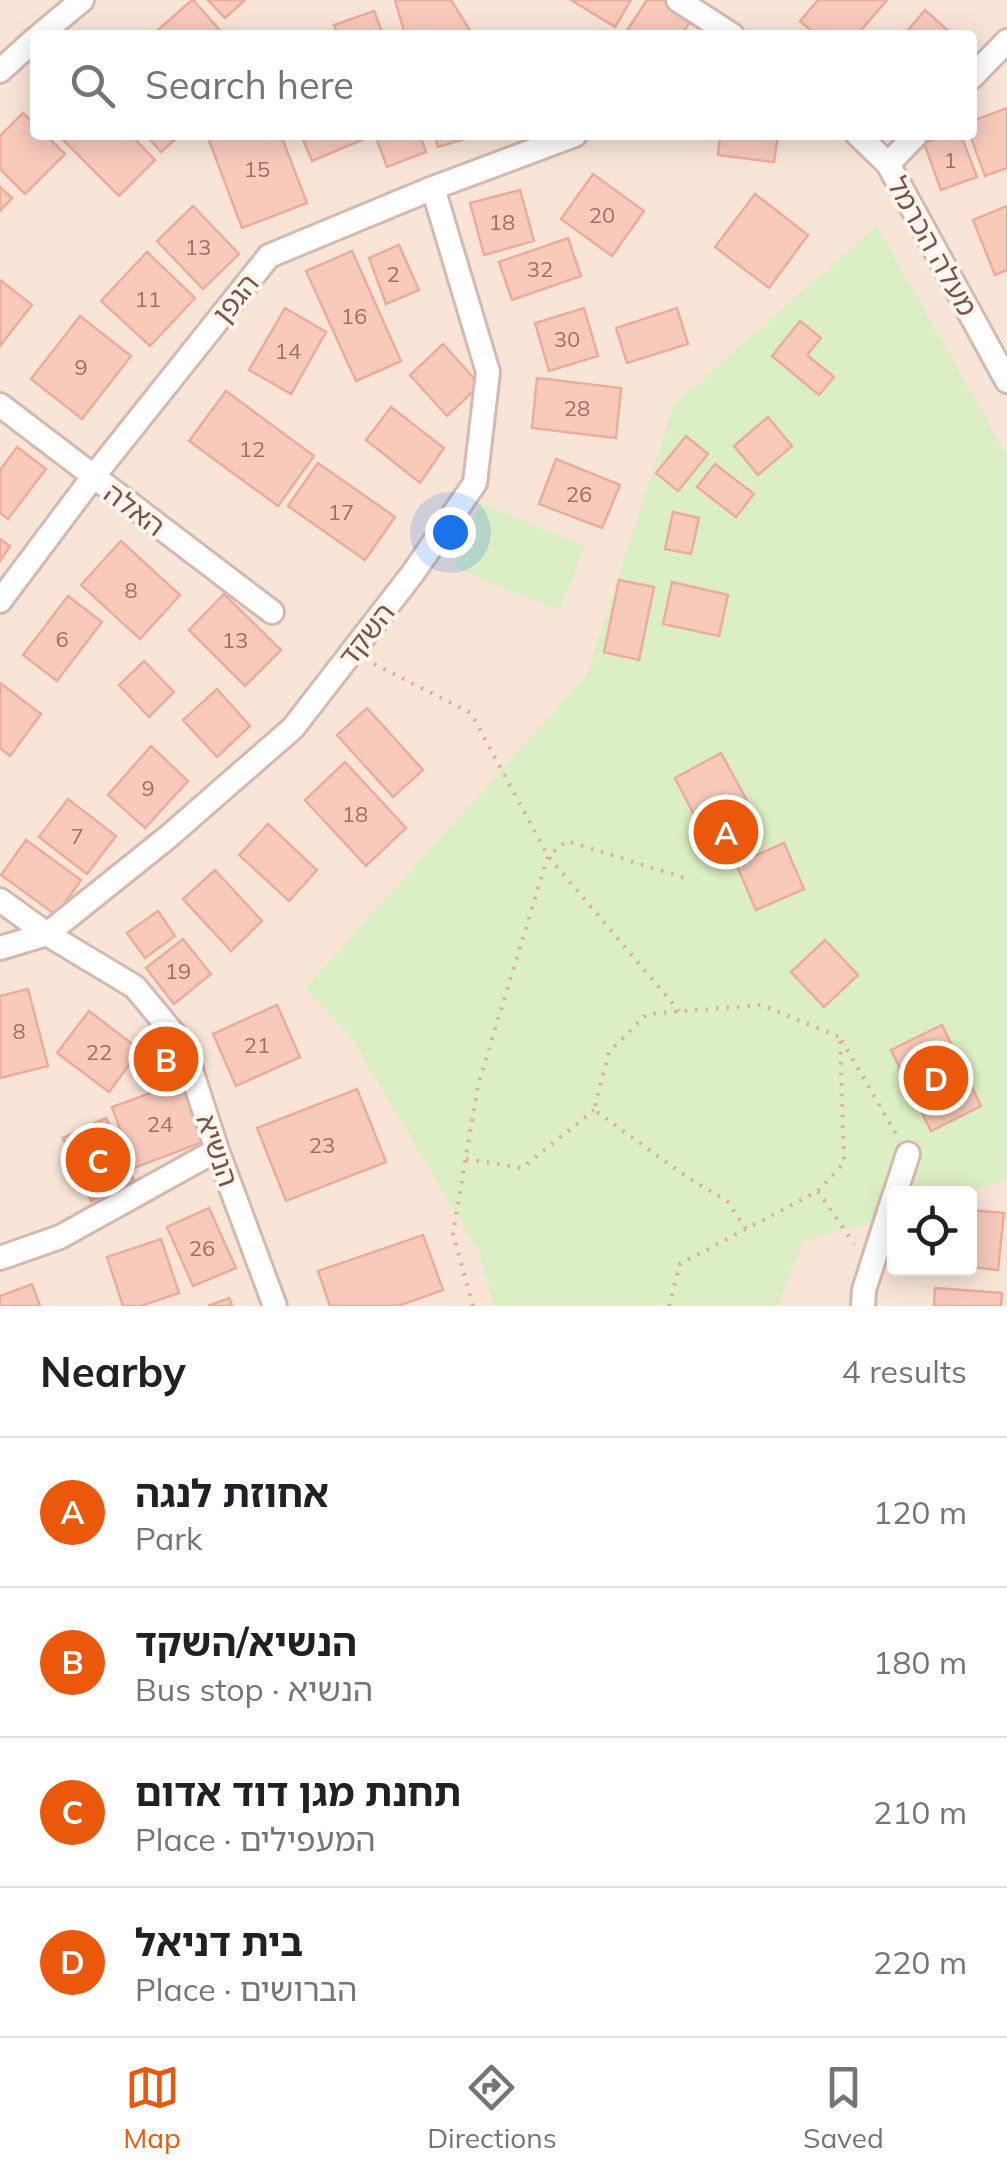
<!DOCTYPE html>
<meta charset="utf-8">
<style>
body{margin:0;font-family:Mulish,"Noto Sans Hebrew",sans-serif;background:#f2f2f2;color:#202124}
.controls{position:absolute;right:30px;bottom:30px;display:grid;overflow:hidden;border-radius:10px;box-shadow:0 5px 25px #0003}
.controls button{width:90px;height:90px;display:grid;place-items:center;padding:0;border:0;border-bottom:2px solid #e0e0e0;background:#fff;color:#202124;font:50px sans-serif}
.you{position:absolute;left:450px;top:532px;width:35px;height:35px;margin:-25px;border:8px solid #fff;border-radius:50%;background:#1a73e8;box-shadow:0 0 0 15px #1a73e833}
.badge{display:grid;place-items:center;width:65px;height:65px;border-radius:50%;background:#ea580c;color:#fff;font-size:32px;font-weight:700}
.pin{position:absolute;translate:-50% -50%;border:5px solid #fff;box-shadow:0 2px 10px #0006}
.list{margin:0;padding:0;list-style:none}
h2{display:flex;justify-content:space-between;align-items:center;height:130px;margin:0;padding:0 40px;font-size:42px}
h2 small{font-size:32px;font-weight:400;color:#757577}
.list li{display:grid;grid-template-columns:65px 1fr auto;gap:30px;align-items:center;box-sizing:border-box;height:150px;padding:0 40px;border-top:2px solid #e0e0e0}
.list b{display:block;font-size:38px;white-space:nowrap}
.list p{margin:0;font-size:32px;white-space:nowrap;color:#757577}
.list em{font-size:32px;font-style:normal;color:#757577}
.icon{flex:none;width:55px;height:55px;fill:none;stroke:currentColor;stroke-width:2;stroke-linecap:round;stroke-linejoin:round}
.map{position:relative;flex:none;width:1007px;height:1306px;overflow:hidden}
.search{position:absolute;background:#fff;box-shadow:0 5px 25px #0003;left:30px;right:30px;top:30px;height:110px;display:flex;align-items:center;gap:25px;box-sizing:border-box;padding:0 35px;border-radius:10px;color:#757577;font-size:38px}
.sheet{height:730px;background:#fff}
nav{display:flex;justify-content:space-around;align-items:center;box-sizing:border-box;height:140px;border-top:2px solid #e0e0e0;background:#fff;font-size:28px;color:#757577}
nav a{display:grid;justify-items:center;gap:5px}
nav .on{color:#ea580c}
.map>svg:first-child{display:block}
</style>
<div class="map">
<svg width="1007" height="1306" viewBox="0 0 1007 1306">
<rect width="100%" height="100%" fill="#fef2e7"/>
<path fill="#f9e5d8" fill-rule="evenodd" d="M0 0H1007V1306H0ZM35 35H972V135H35ZM894 1194H970V1268H894Z"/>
<path fill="#dceec3" d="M877 226 1007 455V1180L966 1193 894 1194V1216L803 1241 778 1306H494L479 1252 352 1039 305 988 587 675 674 404Z
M480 503 585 546 559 611 454 567Z"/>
<path fill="#f7cabc" stroke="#ebac9a" stroke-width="2.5" d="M193 0 224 35H152L192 0Z
M208 0H245L225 18Z
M395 0H451L473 35H405Z
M571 0H631L615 27Z
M647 0H664L692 19 681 35H624Z
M818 0H887L857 35H816L800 21Z
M925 10 953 35H904Z
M374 11 383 35H338L334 25Z
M1007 108V168L985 176 970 135H972V121Z
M23 113 35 125V135H46L65 154 25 194 0 169V136Z
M58 135H131L155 160 119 196Z
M146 135H180L161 152Z
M207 135H281L307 203 242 228Z
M301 135H359L362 140 312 161Z
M375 135H420L426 152 387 167Z
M434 135H478L438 147Z
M720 135H778L774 162 718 155Z
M944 135H961L977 177 941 190 924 143Z
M593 174 644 211 612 256 561 219Z
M0 187 12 198 0 211Z
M520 190 534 241 484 255 470 203Z
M755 194 808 235 769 288 715 247Z
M193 206 239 254 203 289 157 241Z
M1007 206V270L995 275 973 220Z
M568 238 581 276 512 300 499 262Z
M399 245 419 290 386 304 369 258Z
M352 251 401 361 356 381 306 271Z
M147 252 195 298 150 346 101 301Z
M0 280 32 305 0 346Z
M285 308 326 332 291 394 249 370Z
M584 308 598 356 549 371 535 323Z
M677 308 688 344 627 363 616 328Z
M80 316 131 356 82 419 31 379Z
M800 321 821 338 807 355 834 377 819 395 772 356Z
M443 344 480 385 447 416 410 375Z
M537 378 621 388 616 438 532 428Z
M226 391 314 456 278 506 189 441Z
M391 407 444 448 420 483 366 440Z
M768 417 792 446 758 475 734 446Z
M686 436 708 454 678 491 656 473Z
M17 447 46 469 8 519 0 513V470Z
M556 459 620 485 602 528 539 504Z
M318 463 395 517 365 560 288 506Z
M715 464 754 494 736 517 697 487Z
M673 512 699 518 691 554 665 549Z
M0 539 10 546 0 561Z
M121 541 180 595 140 639 81 585Z
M619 580 654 587 639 660 604 652Z
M672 582 728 595 719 636 663 624Z
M224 594 281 650 245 686 189 630Z
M68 596 102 622 57 681 23 655Z
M144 661 174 692 149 717 119 685Z
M0 683 41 714 10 756 0 748Z
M217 689 250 726 217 757 183 720Z
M367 708 423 770 393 797 337 735Z
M151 746 188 781 145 828 108 795Z
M721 753 751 808 704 834 675 778Z
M345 762 406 828 366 866 305 800Z
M68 799 116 836 87 874 39 837Z
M268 824 317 870 289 901 239 855Z
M26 840 81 880 56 915 1 875Z
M784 843 804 889 756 910 736 864Z
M215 870 262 921 231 951 183 899Z
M158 911 175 936 145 958 127 933Z
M183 939 211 974 174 1004 146 968Z
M825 940 858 975 824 1007 791 972Z
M28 989 48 1066 0 1078V996Z
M277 1005 300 1057 236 1086 213 1034Z
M89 1011 140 1050 109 1092 57 1053Z
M942 1025 981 1106 931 1131 891 1050Z
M186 1080 208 1140 134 1168 112 1107Z
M357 1089 386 1162 286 1201 257 1128Z
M106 1118 134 1181 91 1201 63 1138Z
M209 1208 236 1268 193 1286 167 1227Z
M970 1210 1004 1213 998 1270 970 1267Z
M423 1235 443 1290 398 1306H330L318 1271Z
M161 1239 179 1293 141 1306H123L107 1257Z
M32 1284 40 1306H0V1296Z
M935 1288 1002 1293 1001 1306H934Z
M229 1298 232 1306H208Z"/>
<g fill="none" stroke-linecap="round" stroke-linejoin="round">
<g stroke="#d5b9ae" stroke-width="28">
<path id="street" d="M678 0 732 35
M40 35 82 0
M0 71 35 39
M972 77 1007 41
M858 135 888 164 1007 381
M888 164 916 135
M0 405 272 612
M0 601 93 477 269 256 433 188 575 135
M0 900 47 934 135 987 183 1045 217 1150 275 1306
M0 948 47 934 168 837 293 728 413 573 475 483 488 372 433 188
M895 1194 908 1154
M0 1258 60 1237 217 1150
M863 1306 864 1290 894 1196"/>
</g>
<path stroke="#dcac9e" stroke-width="4" stroke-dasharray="2.5 8" stroke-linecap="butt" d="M374 664 471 713 548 856 679 1011
M466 1159 522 1168 594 1110
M818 1191 854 1244
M746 1229 727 1201 690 1179 594 1110 609 1052 647 1014 761 1005 840 1037
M473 1306 453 1234 478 1085 548 856 567 841 688 879
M669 1306 680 1264 818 1191 844 1163 840 1037 896 1134"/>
<use href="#street" stroke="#fff" stroke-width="22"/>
</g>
<g text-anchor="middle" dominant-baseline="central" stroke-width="8" stroke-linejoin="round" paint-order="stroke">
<g font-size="22" fill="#9b7065">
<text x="950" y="160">1</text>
<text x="257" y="169">15</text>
<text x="602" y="215">20</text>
<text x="502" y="222">18</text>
<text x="198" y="247">13</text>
<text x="540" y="269">32</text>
<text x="393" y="274">2</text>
<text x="148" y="299">11</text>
<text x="354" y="316">16</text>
<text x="567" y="339">30</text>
<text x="288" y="351">14</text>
<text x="81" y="367">9</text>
<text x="577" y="408">28</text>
<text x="252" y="449">12</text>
<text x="579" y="494">26</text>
<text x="341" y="512">17</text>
<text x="131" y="590">8</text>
<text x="62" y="639">6</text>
<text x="235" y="640">13</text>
<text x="148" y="788">9</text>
<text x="355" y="814">18</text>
<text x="77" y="836">7</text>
<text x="178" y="971">19</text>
<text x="19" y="1031">8</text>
<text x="257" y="1045">21</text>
<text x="99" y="1052">22</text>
<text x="160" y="1124">24</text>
<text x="322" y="1145">23</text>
<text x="202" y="1248">26</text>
</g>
<g font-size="28" fill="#7c5248" stroke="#fff6ef">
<text transform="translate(933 246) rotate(61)">מעלה הכרמל</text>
<text transform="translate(235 298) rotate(-51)">הגפן</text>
<text transform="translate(135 509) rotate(37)">האלה</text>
<text transform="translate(366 634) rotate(-52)">השקד</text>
<text transform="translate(218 1150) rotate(71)">הנשיא</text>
</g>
</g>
</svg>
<div class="controls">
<button><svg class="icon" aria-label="locate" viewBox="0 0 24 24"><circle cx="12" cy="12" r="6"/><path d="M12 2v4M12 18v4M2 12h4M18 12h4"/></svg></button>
</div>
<div class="you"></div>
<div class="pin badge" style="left:726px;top:832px">A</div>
<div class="pin badge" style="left:166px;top:1059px">B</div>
<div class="pin badge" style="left:98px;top:1160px">C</div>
<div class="pin badge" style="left:936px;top:1078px">D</div>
<div class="search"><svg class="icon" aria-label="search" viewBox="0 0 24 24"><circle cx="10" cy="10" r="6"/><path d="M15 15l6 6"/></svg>Search here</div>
</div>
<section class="sheet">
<h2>Nearby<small>4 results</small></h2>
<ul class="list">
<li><span class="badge">A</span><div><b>אחוזת לנגה</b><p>Park</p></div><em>120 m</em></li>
<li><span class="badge">B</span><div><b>הנשיא/השקד</b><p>Bus stop · הנשיא</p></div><em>180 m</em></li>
<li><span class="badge">C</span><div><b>תחנת מגן דוד אדום</b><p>Place · המעפילים</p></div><em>210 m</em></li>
<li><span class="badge">D</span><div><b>בית דניאל</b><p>Place · הברושים</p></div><em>220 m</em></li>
</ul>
</section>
<nav>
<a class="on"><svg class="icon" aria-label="map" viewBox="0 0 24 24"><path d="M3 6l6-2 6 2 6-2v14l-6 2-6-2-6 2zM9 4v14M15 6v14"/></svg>Map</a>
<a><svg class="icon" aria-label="directions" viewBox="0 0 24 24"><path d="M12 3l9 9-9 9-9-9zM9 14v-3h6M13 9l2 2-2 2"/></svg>Directions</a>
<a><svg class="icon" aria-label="saved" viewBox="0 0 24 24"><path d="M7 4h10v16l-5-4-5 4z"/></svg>Saved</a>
</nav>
